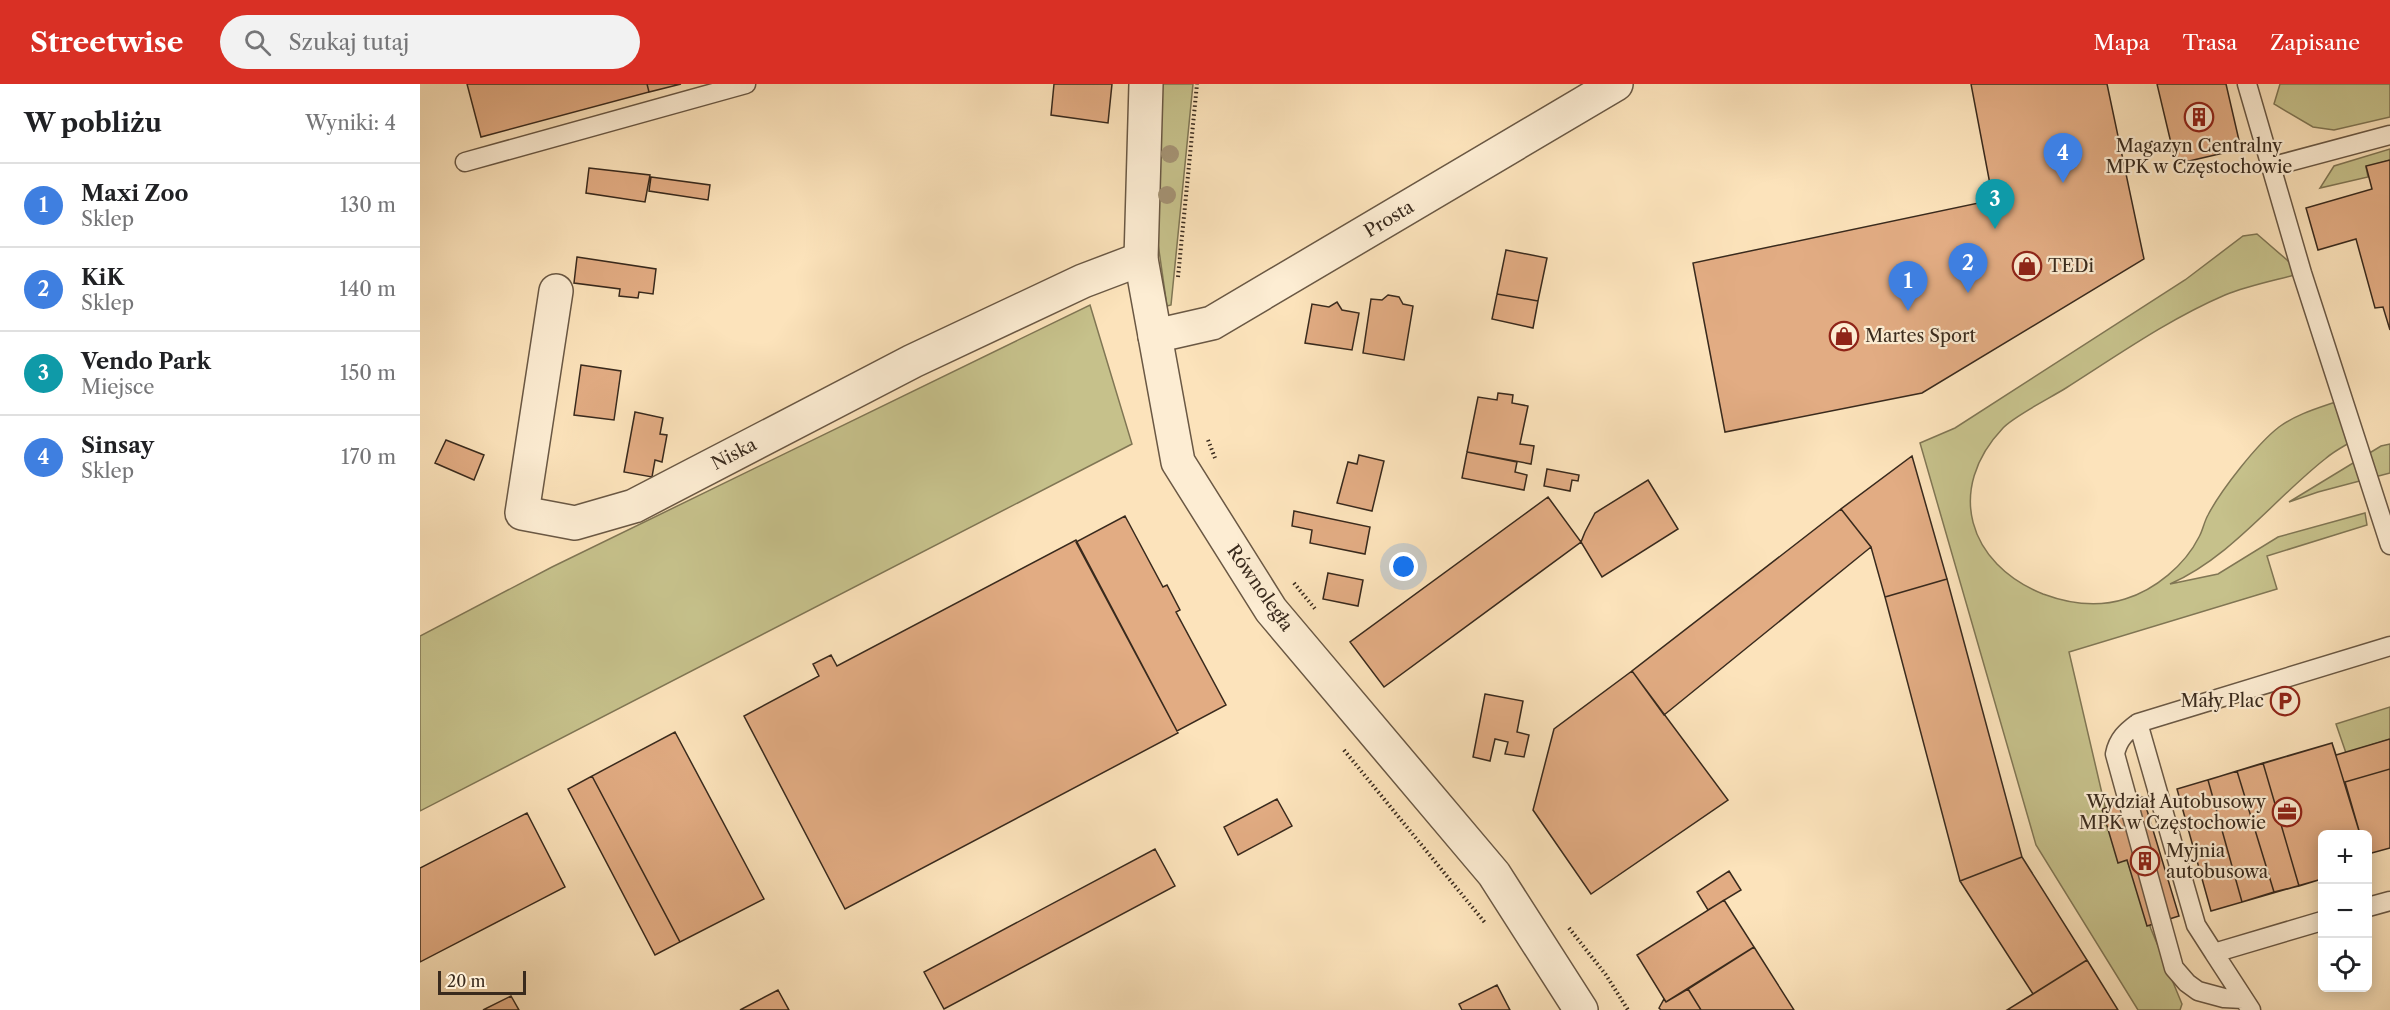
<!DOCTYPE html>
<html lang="pl">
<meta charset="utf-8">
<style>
body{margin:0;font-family:"Libre Caslon Text",serif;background:#f2f2f2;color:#202124}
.controls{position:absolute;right:18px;bottom:18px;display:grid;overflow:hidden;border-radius:9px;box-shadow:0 3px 15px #0003}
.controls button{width:54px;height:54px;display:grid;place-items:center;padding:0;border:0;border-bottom:2px solid #e0e0e0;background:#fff;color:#202124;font:30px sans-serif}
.scale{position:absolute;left:18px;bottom:15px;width:88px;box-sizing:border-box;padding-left:6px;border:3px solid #392a1d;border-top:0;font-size:16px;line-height:21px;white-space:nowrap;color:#392a1d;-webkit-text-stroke:4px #fdedd3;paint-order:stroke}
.you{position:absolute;left:984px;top:483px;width:21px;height:21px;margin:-15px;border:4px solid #fff;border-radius:50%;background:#1a73e8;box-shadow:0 0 0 9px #1a73e833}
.badge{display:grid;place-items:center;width:39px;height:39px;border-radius:50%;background:#d93025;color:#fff;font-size:20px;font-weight:700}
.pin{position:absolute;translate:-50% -50px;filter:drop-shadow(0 2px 3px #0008)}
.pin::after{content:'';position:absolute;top:32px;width:21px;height:18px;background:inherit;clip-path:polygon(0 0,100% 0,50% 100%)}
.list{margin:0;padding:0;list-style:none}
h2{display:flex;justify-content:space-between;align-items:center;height:78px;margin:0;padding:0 24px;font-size:26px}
h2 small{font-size:20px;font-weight:400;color:#757577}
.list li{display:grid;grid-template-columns:39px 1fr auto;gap:18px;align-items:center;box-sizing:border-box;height:84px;padding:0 24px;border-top:2px solid #e0e0e0}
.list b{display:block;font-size:22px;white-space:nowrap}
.list p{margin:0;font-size:20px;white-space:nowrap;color:#757577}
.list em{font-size:20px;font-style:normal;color:#757577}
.icon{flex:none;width:33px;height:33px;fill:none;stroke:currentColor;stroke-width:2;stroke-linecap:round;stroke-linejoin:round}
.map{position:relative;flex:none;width:1970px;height:926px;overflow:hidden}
header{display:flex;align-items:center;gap:36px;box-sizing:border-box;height:84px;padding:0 30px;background:#d93025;color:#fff}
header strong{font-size:28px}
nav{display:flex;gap:33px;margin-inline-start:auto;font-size:21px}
.search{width:420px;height:54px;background:#f2f2f2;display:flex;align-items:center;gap:15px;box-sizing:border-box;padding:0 21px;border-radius:33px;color:#757577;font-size:22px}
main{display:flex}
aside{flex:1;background:#fff}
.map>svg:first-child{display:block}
</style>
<header>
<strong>Streetwise</strong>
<div class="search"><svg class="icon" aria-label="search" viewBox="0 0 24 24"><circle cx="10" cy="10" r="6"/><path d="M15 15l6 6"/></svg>Szukaj tutaj</div>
<nav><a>Mapa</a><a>Trasa</a><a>Zapisane</a></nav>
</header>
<main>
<aside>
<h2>W pobliżu<small>Wyniki: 4</small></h2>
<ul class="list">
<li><span class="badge" style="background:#3f7fe0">1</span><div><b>Maxi Zoo</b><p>Sklep</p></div><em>130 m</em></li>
<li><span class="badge" style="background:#3f7fe0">2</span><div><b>KiK</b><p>Sklep</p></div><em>140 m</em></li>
<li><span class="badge" style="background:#0f9aa8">3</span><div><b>Vendo Park</b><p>Miejsce</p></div><em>150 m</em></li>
<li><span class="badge" style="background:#3f7fe0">4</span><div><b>Sinsay</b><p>Sklep</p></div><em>170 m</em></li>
</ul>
</aside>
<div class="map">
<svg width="1970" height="926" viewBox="0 0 1970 926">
<rect width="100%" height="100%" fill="#fce3bb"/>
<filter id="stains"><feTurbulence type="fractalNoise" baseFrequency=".00333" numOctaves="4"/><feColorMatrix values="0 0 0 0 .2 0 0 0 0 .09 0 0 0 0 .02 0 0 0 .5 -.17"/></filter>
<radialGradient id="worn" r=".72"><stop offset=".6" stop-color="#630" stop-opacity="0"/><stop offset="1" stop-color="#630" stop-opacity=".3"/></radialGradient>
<path fill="#c6c18b" stroke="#807654" stroke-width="1.5" d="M736 0H773L751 221 747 222 731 111Z
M1860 0H1970V33L1914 46 1893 43 1854 20Z
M1970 65V76L1946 83 1948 93 1900 104 1914 82Z
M1837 150 1882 189C1857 196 1829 201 1805 211 1749 235 1698 271 1646 304 1630 314 1594 332 1583 344 1525 405 1548 480 1623 510 1650 520 1677 524 1705 515 1735 506 1765 481 1779 453 1783 446 1784 438 1788 431 1801 406 1837 360 1859 343 1878 329 1902 323 1924 315L1936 355C1926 361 1914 367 1905 375 1853 416 1811 473 1750 500L1798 490 1858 453 1945 429 1947 441 1847 472 1857 505 1649 568 1698 778 1707 776 1731 845 1762 920 1760 926H1718L1616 761 1500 359 1535 344 1765 196 1823 152Z
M670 221 712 360 0 727V552L132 483Z
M1970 360V389L1898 408 1869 418 1961 362Z
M1970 623V655L1926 669 1916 640Z"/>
<path fill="#e2ac83" stroke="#392a1d" stroke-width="1.5" d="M47 0H227L229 8 61 53Z
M227 0H261L229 8Z
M634 0H692L688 39 631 31Z
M1551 0H1687L1724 175 1502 309 1305 348 1273 179 1573 116Z
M1737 0H1806L1821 65 1756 80Z
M1970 76V246L1963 223 1955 224 1936 155 1898 166 1886 124 1952 105 1946 82Z
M169 84 230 91 225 118 166 109Z
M231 93 290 101 288 116 229 107Z
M1086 166 1127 174 1118 217 1077 210Z
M157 173 236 185 233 210 219 208 218 214 199 212 200 205 154 199Z
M1077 210 1118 217 1113 244 1072 235Z
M968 211 979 213 983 220 993 222 984 276 943 269 951 215 962 216Z
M917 218 922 226 939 229 932 266 885 259 892 220 909 223Z
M161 281 201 287 194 336 154 331Z
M1078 309 1093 311 1092 319 1108 322 1100 360 1114 362 1111 380 1047 368 1058 313 1077 316Z
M215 328 243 334 240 350 247 351 242 378 235 376 232 393 204 388Z
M26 356 64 371 54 396 15 379Z
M1047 368 1097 378 1095 388 1107 391 1104 406 1042 394Z
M939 371 964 377 952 427 917 419 928 378 937 380Z
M1492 372 1527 495 1465 513 1451 463 1421 425Z
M1127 385 1159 391 1158 397 1152 396 1150 407 1124 402Z
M1228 396 1258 445 1182 493 1161 458 1165 448 1175 429Z
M1128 413 1161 458 964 603 930 558Z
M1421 425 1451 463 1244 631 1212 587Z
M874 427 950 443 945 470 890 459 892 446 872 442Z
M705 432 743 503 747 501 760 526 756 528 806 621 757 647 656 458Z
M656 456 758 649 425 825 324 632 399 592 393 580 411 571 417 582Z
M908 489 943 496 938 522 903 515Z
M1527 495 1602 773 1540 797 1465 513Z
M1212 587 1308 716 1171 810 1113 726 1134 645Z
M1065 610 1103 617 1097 648 1109 651 1104 673 1085 670 1088 658 1075 655 1070 677 1053 673Z
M255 648 344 815 260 858 172 692Z
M1970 655V764L1948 770V750H1902V795L1791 827 1757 705 1912 659 1916 671Z
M1912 659 1940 750H1902V795L1879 802 1843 679Z
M1843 679 1879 802 1854 808 1817 687Z
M1970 685V764L1948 770V750H1940L1925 698Z
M1817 687 1854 808 1822 818 1788 696Z
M172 692 260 858 235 871 148 705Z
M1723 713 1759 832 1727 842 1707 776 1698 779 1682 725Z
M857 715 872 742 818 771 804 743Z
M107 729 145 803 0 878V784Z
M735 765 755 802 524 925 504 888Z
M1602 773 1667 876 1613 910 1540 797Z
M1309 787 1321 806 1288 826 1277 808Z
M1304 816 1334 863 1246 918 1217 871Z
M1334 863 1374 926H1281L1268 905Z
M1667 876 1698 926H1587L1613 910Z
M1077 901 1090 926H1042L1039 920Z
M1268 905 1281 926H1241L1239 924 1244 915 1246 918Z
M358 906 369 926H320Z
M91 912 99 926H63Z"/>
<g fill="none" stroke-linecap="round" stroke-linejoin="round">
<g stroke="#6a5844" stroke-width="21">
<path id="service" d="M1827 0 1882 189 1970 461
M45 78 326 0
M1850 83 1970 51
M1718 639C1706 648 1698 655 1695 670L1754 884 1767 899 1778 907 1804 914 1823 915
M1948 823 1970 817
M1902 837 1794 869 1776 841 1718 639 1970 562
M1794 869 1831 926"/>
</g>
<g stroke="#6a5844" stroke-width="36">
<path id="minor" d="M136 207 102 429 155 439 214 422 493 277 663 197 721 175
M735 252 792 239 1196 0"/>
</g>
<g stroke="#6a5844" stroke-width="36">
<path id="tertiary" d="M726 0 721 175 758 378 851 526 1074 790 1161 926"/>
</g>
<path stroke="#392a1d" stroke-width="4" stroke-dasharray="1.5 3" stroke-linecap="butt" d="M758 193 777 0
M788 356 795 374
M874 499 896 526
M924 666 1066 840
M1149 844 1186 891 1208 926"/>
<use href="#service" stroke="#fdedd3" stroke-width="18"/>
<use href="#minor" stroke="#fdedd3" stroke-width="33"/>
<use href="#tertiary" stroke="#fdedd3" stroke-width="33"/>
</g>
<g fill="#a49273">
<circle cx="750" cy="70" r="9"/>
<circle cx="747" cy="111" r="9"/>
</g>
<defs>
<g id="building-ring" transform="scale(1.5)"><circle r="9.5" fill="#fdedd3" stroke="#8f2418" stroke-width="1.5"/><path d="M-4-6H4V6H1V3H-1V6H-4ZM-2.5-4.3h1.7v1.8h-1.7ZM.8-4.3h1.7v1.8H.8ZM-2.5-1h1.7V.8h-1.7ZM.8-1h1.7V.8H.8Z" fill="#8f2418"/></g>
<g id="shop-ring" transform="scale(1.5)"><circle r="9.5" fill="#fdedd3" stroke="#8f2418" stroke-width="1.5"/><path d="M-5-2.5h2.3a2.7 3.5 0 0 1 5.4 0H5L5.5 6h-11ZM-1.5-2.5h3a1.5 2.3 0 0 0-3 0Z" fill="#8f2418"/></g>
<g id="parking-ring" transform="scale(1.5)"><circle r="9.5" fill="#fdedd3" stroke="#8f2418" stroke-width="1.5"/><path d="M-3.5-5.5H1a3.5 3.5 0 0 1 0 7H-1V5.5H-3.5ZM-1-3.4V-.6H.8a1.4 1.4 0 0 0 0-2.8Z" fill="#8f2418"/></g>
<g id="office-ring" transform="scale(1.5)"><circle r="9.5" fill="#fdedd3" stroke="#8f2418" stroke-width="1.5"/><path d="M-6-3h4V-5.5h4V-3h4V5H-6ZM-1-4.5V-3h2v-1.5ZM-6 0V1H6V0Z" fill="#8f2418"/></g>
</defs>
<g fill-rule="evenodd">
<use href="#building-ring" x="1779" y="33"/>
<use href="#shop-ring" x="1607" y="182"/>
<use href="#shop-ring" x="1424" y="252"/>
<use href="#parking-ring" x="1865" y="617"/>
<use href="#office-ring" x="1867" y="728"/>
<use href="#building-ring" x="1725" y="777"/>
</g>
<g text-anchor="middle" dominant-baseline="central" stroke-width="4.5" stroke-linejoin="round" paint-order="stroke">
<g font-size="18" fill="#392a1d" stroke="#fdedd3" text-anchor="start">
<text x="1779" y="62" text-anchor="middle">Magazyn Centralny<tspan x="1779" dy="21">MPK w Częstochowie</tspan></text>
<text x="1628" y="182">TEDi</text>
<text x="1445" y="252">Martes Sport</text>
<text x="1844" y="617" text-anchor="end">Mały Plac</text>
<text x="1846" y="718" text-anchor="end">Wydział Autobusowy<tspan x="1846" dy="21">MPK w Częstochowie</tspan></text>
<text x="1746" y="767">Myjnia<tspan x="1746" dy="21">autobusowa</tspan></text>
</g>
<g font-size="18" fill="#392a1d" stroke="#fdedd3">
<text transform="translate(969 135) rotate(-31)">Prosta</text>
<text transform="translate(314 370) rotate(-27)">Niska</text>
<text transform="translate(840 504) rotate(55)">Równoległa</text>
</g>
</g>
<rect width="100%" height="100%" filter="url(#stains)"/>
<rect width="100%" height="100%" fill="url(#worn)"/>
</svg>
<div class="controls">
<button>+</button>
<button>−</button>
<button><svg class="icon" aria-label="locate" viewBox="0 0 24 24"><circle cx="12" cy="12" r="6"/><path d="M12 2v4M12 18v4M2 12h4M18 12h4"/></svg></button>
</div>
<div class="scale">20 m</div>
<div class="you"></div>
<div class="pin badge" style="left:1488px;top:227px;background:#3f7fe0">1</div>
<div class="pin badge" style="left:1548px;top:209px;background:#3f7fe0">2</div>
<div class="pin badge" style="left:1575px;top:145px;background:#0f9aa8">3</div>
<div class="pin badge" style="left:1643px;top:99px;background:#3f7fe0">4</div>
</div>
</main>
